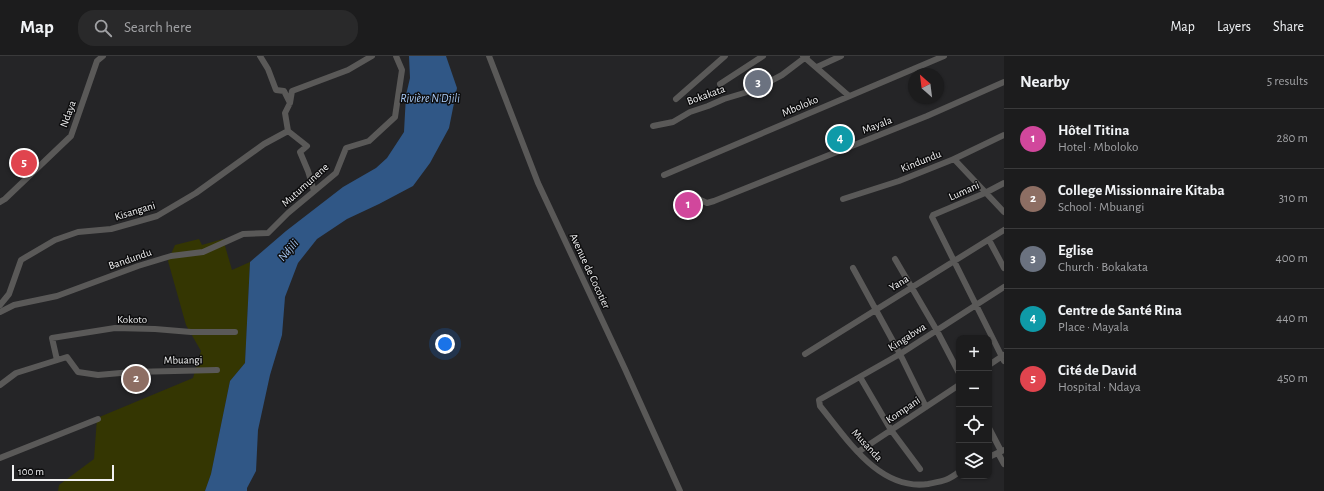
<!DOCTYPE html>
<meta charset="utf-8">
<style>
body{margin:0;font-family:"Alegreya Sans",sans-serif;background:#29292a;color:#f1f3f6}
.controls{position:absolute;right:12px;bottom:12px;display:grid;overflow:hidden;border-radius:8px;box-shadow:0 1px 3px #0004}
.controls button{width:36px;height:36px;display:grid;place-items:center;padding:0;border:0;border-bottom:1px solid #3a3a3b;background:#1c1c1d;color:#f1f3f6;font:20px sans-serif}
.compass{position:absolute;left:908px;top:12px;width:36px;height:36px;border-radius:50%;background:#1c1c1d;box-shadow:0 1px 3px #0004;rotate:332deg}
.scale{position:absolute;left:12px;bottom:10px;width:102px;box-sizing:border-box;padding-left:4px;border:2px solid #f1f1f2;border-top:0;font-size:11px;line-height:14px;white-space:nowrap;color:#f1f1f2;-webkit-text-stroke:3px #0e0e0f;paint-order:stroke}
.you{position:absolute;left:445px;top:288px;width:14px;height:14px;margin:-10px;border:3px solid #fff;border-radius:50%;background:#1a73e8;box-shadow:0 0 0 6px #1a73e833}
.badge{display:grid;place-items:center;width:26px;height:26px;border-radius:50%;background:#ec8cfa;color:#fff;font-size:13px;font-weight:700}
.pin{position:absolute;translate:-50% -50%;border:2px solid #fff;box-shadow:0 1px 4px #0006}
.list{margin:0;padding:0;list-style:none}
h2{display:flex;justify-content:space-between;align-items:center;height:52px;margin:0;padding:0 16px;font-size:17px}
h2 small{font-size:13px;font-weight:400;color:#a0a1a4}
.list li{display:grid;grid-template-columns:26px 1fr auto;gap:12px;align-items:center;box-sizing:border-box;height:60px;padding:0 16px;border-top:1px solid #3a3a3b}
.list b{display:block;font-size:15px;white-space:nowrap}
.list p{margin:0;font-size:13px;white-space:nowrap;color:#a0a1a4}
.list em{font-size:13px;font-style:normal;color:#a0a1a4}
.icon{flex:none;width:22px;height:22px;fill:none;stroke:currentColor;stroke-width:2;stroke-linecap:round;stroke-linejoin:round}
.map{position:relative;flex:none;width:1004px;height:435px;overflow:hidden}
header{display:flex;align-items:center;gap:24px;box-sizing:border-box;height:56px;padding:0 20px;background:#1c1c1d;border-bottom:1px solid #3a3a3b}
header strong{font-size:19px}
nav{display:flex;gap:22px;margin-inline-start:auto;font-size:14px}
.search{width:280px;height:36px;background:#29292a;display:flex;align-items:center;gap:10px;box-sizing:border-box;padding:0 14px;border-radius:16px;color:#a0a1a4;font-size:15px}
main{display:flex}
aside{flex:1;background:#1c1c1d}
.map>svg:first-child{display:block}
</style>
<header>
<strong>Map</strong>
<div class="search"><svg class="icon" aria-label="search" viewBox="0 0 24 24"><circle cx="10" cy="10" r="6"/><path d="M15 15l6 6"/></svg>Search here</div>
<nav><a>Map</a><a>Layers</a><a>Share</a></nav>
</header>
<main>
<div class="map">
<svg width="1004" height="435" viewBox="0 0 1004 435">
<rect width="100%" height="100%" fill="#252527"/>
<path fill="#343602" d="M199 183 202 189 223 183 232 214 250 206 245 307 230 325 211 418 205 435H58L59 429 94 403 97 362 193 322 201 295 186 269 168 205 175 189Z"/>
<path fill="#305786" d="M409 0H446L457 32 449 72 430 107 413 130 379 148 347 163 317 183 298 207 285 241 282 279 270 319 258 374 256 415 247 432V435H205L211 418 230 325 245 307 250 206 286 175 343 131 376 112 387 102 404 76 406 39 410 22Z"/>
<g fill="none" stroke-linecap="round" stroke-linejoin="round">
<path stroke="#5a5958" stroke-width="6" d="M260 0 268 13 276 34 284 35 290 47 285 57 288 75 307 90 300 96 308 115 314 135
M489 0 538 127 625 313 680 435
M803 0 849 40
M817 11 841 0
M720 28 763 0
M676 43 725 0
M290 47 292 35 348 14 372 0
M653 70 673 66 690 56 708 50 724 43 754 34 782 19 807 0
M954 103 1004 156
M664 119 944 0
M1004 127 985 137 933 159 932 161 1004 305
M694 141 707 147 714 145 927 60 1004 26
M843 143 899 125 954 103 1004 79
M0 146 5 143 71 80 97 5 103 0
M989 184 1004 212
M895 203 936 273 959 317
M853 212 900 298 926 351
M0 249 9 238 21 204 55 184 78 176 111 173 157 160 196 137 264 88 288 75
M0 256 14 249 57 240 138 210 171 200 203 196 243 178 268 177 288 157 336 117 346 92 369 85 395 61 402 14 396 0
M805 298 1004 174
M57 304 52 282 115 272 155 273 191 276H235
M989 309 1004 299
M860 321 891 374 920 413
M0 329 16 317 67 301 78 316 98 319 132 316 217 314
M989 372 1001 395
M858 396 959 329
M998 397 1004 408
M989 401 1004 394
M0 402 98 363
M959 416C947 425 943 425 928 428 879 435 847 383 820 350L819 344 900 298 1004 231"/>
</g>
<g text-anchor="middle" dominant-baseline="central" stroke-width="3" stroke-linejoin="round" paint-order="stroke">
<g font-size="11" fill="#f1f1f2" stroke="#0e0e0f">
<text transform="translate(706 39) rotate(-20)">Bokakata</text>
<text transform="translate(800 50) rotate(-23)">Mboloko</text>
<text transform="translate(68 58) rotate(-70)">Ndaya</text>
<text transform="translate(877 69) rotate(-21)">Mayala</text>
<text transform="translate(921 105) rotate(-22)">Kindundu</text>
<text transform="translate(305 129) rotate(-42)">Mutumunene</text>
<text transform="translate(964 135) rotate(-24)">Lumani</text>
<text transform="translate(135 155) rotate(-17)">Kisangani</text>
<text transform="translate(130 203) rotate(-19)">Bandundu</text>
<text transform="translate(590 215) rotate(65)">Avenue de Cocotier</text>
<text transform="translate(899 227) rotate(-32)">Yana</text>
<text x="132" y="263">Kokoto</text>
<text transform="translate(907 281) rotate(-33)">Kingabwa</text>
<text transform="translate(183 304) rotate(-1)">Mbuangi</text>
<text transform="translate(903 354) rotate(-34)">Kompani</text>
<text transform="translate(867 389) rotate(47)">Musanda</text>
</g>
<g font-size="12" font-style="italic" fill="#a9cbf7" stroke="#0e0e0f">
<text x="430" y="42">Rivière N'Djili</text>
<text transform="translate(288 194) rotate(-49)">Ndjili</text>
</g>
</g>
</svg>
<div class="controls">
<button>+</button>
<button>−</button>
<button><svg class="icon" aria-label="locate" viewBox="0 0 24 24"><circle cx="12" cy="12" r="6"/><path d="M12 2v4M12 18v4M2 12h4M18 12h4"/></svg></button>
<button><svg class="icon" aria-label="layers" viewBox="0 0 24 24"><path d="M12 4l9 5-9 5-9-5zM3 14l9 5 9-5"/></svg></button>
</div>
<svg class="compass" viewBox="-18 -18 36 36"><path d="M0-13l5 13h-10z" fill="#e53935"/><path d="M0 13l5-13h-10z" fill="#a0a1a4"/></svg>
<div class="scale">100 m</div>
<div class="you"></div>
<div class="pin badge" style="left:688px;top:149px;background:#d1479c">1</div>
<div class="pin badge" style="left:136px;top:323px;background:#8d6e63">2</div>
<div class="pin badge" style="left:758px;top:27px;background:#6b7280">3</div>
<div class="pin badge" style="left:840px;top:83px;background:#0f9aa8">4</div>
<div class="pin badge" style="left:24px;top:107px;background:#e0444e">5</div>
</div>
<aside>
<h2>Nearby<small>5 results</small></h2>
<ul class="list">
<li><span class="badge" style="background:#d1479c">1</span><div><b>Hôtel Titina</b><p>Hotel · Mboloko</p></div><em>280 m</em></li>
<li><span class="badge" style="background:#8d6e63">2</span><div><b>College Missionnaire Kitaba</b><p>School · Mbuangi</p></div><em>310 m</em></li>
<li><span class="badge" style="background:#6b7280">3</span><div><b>Eglise</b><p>Church · Bokakata</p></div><em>400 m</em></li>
<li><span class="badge" style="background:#0f9aa8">4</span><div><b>Centre de Santé Rina</b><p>Place · Mayala</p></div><em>440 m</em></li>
<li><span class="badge" style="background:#e0444e">5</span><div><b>Cité de David</b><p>Hospital · Ndaya</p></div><em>450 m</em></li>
</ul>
</aside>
</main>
